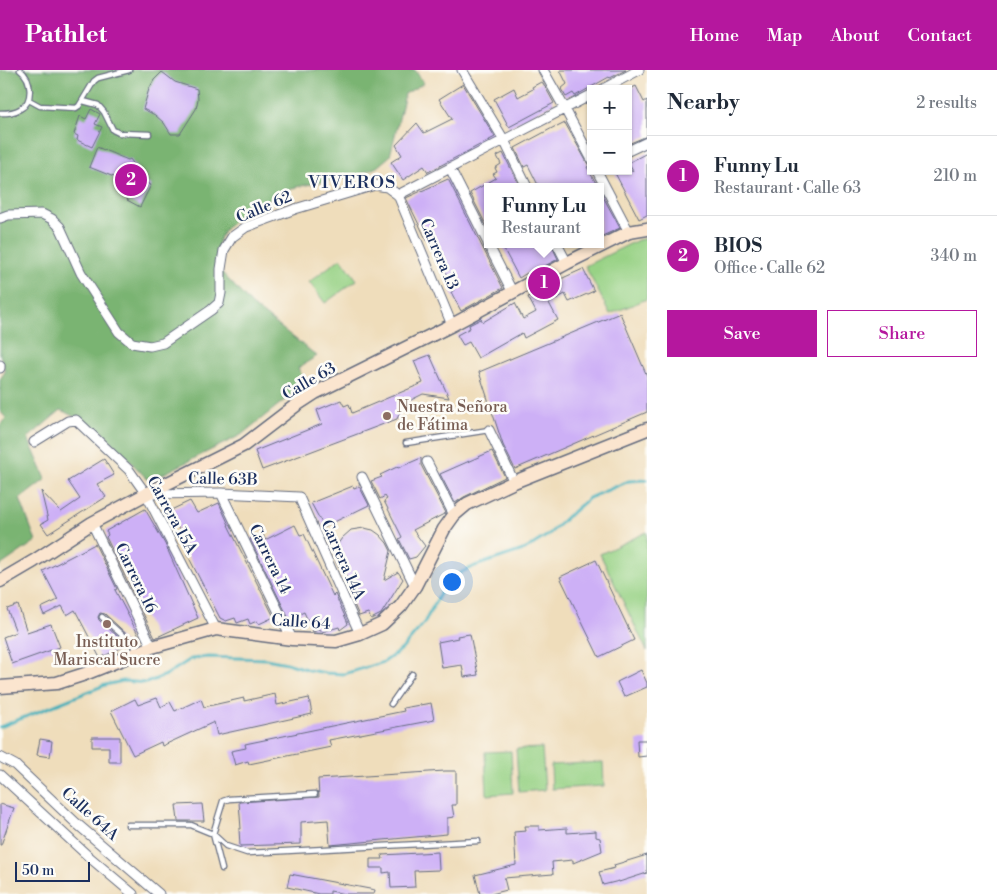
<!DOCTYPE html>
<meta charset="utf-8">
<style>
body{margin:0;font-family:"Libre Bodoni",serif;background:#f6f6f7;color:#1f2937}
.controls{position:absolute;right:15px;top:15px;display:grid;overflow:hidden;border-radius:0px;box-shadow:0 1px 4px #0004}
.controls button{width:45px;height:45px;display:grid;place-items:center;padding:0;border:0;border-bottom:1px solid #e0e1e3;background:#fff;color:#1f2937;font:25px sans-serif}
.scale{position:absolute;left:15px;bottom:12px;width:75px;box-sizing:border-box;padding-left:5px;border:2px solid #1b2f5e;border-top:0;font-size:14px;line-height:18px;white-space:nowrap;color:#1b2f5e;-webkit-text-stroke:4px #fdfcf7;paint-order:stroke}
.you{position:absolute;left:451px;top:511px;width:18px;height:18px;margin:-12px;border:4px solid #fff;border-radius:50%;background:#1a73e8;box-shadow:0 0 0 8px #1a73e833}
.badge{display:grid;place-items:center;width:32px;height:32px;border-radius:50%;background:#b5179e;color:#fff;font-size:16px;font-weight:700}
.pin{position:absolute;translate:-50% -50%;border:2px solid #fff;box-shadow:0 1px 5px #0006}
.popup{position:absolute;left:484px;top:113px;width:120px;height:65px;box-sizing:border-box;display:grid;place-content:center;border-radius:0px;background:#fff;filter:drop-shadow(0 1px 4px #0005);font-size:16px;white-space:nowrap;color:#747a83}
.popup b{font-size:19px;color:#1f2937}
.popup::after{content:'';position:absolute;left:50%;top:100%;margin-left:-10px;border:10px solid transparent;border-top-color:#fff}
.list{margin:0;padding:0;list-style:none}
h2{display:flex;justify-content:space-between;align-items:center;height:65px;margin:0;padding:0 20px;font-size:21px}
h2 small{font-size:16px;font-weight:400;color:#747a83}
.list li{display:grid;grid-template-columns:32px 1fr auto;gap:15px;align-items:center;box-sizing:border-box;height:80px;padding:0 20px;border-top:1px solid #e0e1e3}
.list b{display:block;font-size:19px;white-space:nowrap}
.list p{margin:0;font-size:16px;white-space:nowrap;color:#747a83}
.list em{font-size:16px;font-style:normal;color:#747a83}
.actions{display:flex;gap:10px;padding:15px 20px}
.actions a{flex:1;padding:11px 0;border:1px solid #b5179e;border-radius:0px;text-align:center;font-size:18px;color:#b5179e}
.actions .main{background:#b5179e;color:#fff}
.map{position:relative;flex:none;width:647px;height:824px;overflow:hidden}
header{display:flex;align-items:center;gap:30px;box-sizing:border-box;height:70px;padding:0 25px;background:#b5179e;color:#fff}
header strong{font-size:24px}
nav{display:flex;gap:28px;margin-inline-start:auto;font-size:18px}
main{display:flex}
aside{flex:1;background:#fff}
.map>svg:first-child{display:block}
</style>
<header>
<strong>Pathlet</strong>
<nav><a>Home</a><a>Map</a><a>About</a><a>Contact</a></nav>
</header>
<main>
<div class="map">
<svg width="647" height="824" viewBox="0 0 647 824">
<rect width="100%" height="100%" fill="#fdfcf7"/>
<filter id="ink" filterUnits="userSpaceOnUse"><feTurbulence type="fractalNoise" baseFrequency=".02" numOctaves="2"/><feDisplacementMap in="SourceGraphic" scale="10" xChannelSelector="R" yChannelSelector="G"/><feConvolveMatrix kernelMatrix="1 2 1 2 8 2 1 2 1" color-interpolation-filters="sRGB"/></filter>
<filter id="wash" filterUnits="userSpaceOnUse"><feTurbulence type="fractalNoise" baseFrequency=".0096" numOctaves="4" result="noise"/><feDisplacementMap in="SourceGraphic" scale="20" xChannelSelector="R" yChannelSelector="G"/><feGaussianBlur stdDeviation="1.12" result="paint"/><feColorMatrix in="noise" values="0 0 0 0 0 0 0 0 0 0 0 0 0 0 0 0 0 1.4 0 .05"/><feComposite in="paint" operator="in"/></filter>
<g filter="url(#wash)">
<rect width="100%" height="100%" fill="#efddbb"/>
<path fill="#98d285" stroke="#5a8072" d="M647 168V229L610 244 585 196 638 170Z
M341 188 357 210 325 233 309 212Z
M647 462V581L600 484Z
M542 678 545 720 519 722 516 679Z
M511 681 513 723 487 725 485 682Z
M603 692 604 716 552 719 551 695Z"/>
<path fill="#7ab472" stroke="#4a7268" d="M0 0H415L424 13 405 24 390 86 377 97 358 105 296 117 255 135 238 147 224 160 219 170 215 195 252 235 317 286 298 298 306 313 241 365 149 411 99 359 61 340 28 368 46 409 20 429 36 471 0 496V355L6 348 0 341V309L5 302 0 284Z"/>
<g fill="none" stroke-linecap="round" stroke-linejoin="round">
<path stroke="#3eaeb9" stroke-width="3" d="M0 657 105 615 123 611 146 613 166 605 191 589 208 587 266 589 287 593 309 600 326 603 344 604 384 592 402 579 424 553 441 522 450 511 462 502 475 496 526 479 548 465 567 447 589 428 629 411 647 410"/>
</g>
<g id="blocks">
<path fill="#cdb0f6" d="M560 0H626L610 8 609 7 575 26 573 23 566 27 561 19 567 14Z
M162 2 175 12 197 19 198 29 196 39 180 64H171L164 53 155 45 143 39 149 19 154 10Z
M541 12 543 13 554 33 509 57 494 29 514 18 518 27 533 19 532 17Z
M463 14 495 67 428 102 424 96 403 110 391 92 402 85 396 75 417 53 424 63 452 49 439 29Z
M636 16 644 32 647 30V66L628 74V20Z
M91 39 100 44 95 54 102 57 92 77 77 70 78 66 74 64 80 46 86 49Z
M565 53 589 96 587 97 598 117H539L528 95 524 97 515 78 556 56 557 57Z
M97 77 128 90 130 89 148 114 151 115 140 137 127 130 128 127 114 107 89 97Z
M503 83 520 117H488V159L470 123 496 108 493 104 497 102 495 98 501 94 497 86Z
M647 83V145L639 149 614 101H633L628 93Z
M448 109 503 218 461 241 451 222 454 220 445 201 446 200 425 167 406 128Z
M600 121 620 158 600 167Z
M501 174H551L558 189 528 205 527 203 519 208Z
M583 199 594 221 569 232 565 224 549 233 558 250 524 268 522 263 478 288 469 272 463 275 457 265 470 258 469 255 481 249 483 252 515 233 523 249 536 242 528 227 565 207Z
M620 243 647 306V342L515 399 503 375 479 302Z
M430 285 449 328 423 324 403 334 397 349 262 400 255 381 322 354 317 340 341 330 344 336 349 334 352 343 423 313 414 291Z
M492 381 505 407 464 427 455 433 440 404Z
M421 388V395L446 443 413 460 425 476 416 487 409 489 399 469 402 467 384 431 387 429 385 426 380 429 371 411 382 407 380 405 397 397 398 398Z
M104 389 114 405 97 414 106 427 48 464 41 454 48 450 41 421 61 442 80 429 68 411Z
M353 416 354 418 359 416 369 435 324 457 311 433Z
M190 431 197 443 219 433 229 455H228L274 547 259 554 257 551 250 554 248 549 237 553 235 548 226 551 220 548 187 484 189 483 183 471H185L169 441Z
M145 439 165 474 198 548 155 568 106 467 108 465 106 461Z
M295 455 300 465 304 464 333 526 335 524 347 551 348 554 340 560 339 557 322 562 320 559 313 562 304 542 289 549 250 469 263 464 265 470Z
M364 458 373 460 380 465 387 473 391 481 384 510 398 502 403 509 381 544 371 549 368 543 359 546 346 516 351 512 340 499 336 492V483L337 475 342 468 351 460Z
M95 474 117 519 115 520 140 568 134 571 105 544 100 543 98 547 99 550 127 575 100 588 75 540 67 545 62 536 44 545 41 538 58 530 43 501Z
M596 490 634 570 599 587 560 507Z
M18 535 27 562 51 554 60 577 12 594 3 567 16 562 7 539Z
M470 564 478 605 464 607 462 595 442 598 438 572 458 568 457 566Z
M641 600 647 613V617L624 627 617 612Z
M275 624 277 635 309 628 312 644 217 665 214 652 162 676 161 672 133 685 111 641 135 629 138 635 157 628 161 637 170 632 175 641 201 629 204 637 244 628V631Z
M431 633 434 650 329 670 331 677 249 694 248 691 235 695 231 681 246 678 245 674 404 641 403 638Z
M92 667H120V692H109V677H92Z
M40 669 52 671 50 687 37 685Z
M637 670H647V686L638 687Z
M445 701H456V735H452L454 747 447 748V764L330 775 328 750 301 752V774L240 776 239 759H241L239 732 319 727 318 709Z
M0 734 14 738 1 775H0Z
M202 734 204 751H178L176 735Z
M525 756H539V760L567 758V763L596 761V767L600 768 602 781 573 793V790L552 792 553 804 504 808 507 820 491 824H480L475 805 516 795 514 762 526 761Z
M438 782 439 800 414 801 415 817 391 818 390 802 383 803V798H370V789H383L382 785Z
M647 785V803L619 812V811L603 815 599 802 615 798 614 795Z
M290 804 375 820 374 824H346L330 821V824H319L287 817Z"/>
</g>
</g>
<g filter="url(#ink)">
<use href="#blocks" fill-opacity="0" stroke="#656c7f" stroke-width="1"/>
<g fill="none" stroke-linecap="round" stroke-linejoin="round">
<g stroke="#656c7f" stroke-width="7">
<path id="lane" d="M29 30 40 36 76 38 79 36 94 11 98 8 129 0
M83 31 98 35 104 42 113 60 119 63 149 64
M0 43C7 43 14 43 20 39 34 32 32 9 20 0
M406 373 489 360
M102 547 140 581
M391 634 412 604
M128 755H191L213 764 226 776 247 783 478 771
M222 799 213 764 223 731 229 729 315 724"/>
</g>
<g stroke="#656c7f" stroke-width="11">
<path id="street" d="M462 0 504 70 527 117
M543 0 565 39 591 88
M603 19 639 0
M628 81 647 72
M450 98 488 173
M597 101 629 162
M398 125 591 25
M398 125 452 255
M0 148 8 145 42 144 52 149 60 157 81 203 119 262 132 273 150 276 163 273 211 240 219 233 221 223V199L224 180 232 167 246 157 295 139 375 115 387 117 398 125
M488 174 513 223
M557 174 567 193
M0 295V298
M489 360 514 412
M34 372 68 351 76 350 129 400 146 424 216 559
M427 392 454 445
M362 407 415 516
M221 423 292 569
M151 424 221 423 299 427 360 564
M92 453 152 577
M0 687 15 695 76 753 159 824
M0 705 88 786 133 824"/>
</g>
<g stroke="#656c7f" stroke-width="15">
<path id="secondary" d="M0 511 34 491 92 453 146 424 244 375 295 336 315 323 452 255 567 193 629 162 647 159
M0 617 57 613 85 604 152 577 216 559 292 569 336 571 360 564 382 554 401 536 415 516 444 459 454 445 467 434 514 412 647 359"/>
</g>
<use href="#lane" stroke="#fff" stroke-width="4.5"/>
<use href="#street" stroke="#fff" stroke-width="9"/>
<use href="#secondary" stroke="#fbe5cf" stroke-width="12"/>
</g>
</g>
<g fill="#8d6e63" stroke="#fdfcf7" stroke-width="2">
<circle cx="387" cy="346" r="5"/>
<circle cx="107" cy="554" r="5"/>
</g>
<g text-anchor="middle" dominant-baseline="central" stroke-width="5" stroke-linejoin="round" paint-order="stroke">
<g font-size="16" fill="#1b2f5e" stroke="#fdfcf7">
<text transform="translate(264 137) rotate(-23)">Calle 62</text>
<text transform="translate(439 184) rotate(67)">Carrera 13</text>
<text transform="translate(309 311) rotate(-30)">Calle 63</text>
<text transform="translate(223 409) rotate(1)">Calle 63B</text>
<text transform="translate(172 445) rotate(61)">Carrera 15A</text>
<text transform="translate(270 489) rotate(64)">Carrera 14</text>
<text transform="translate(343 490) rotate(66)">Carrera 14A</text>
<text transform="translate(136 508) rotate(64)">Carrera 16</text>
<text transform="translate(301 552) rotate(4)">Calle 64</text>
<text transform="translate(90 744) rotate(42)">Calle 64A</text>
</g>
<g font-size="16" fill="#785e54" stroke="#fdfcf7" text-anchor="start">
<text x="397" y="337">Nuestra Señora<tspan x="397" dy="18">de Fátima</tspan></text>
<text x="107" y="572" text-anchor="middle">Instituto<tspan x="107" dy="18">Mariscal Sucre</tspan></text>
</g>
<g font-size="18" letter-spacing="1" fill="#1b2f5e" stroke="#fdfcf7">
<text x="352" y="112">VIVEROS</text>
</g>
</g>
</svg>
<div class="controls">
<button>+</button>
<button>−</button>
</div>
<div class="scale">50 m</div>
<div class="you"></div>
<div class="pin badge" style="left:544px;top:213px">1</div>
<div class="popup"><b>Funny Lu</b>Restaurant</div>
<div class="pin badge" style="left:131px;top:110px">2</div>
</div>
<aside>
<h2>Nearby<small>2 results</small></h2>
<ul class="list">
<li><span class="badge">1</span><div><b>Funny Lu</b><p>Restaurant · Calle 63</p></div><em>210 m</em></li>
<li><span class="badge">2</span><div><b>BIOS</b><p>Office · Calle 62</p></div><em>340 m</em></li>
</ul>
<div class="actions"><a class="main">Save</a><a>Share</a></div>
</aside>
</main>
